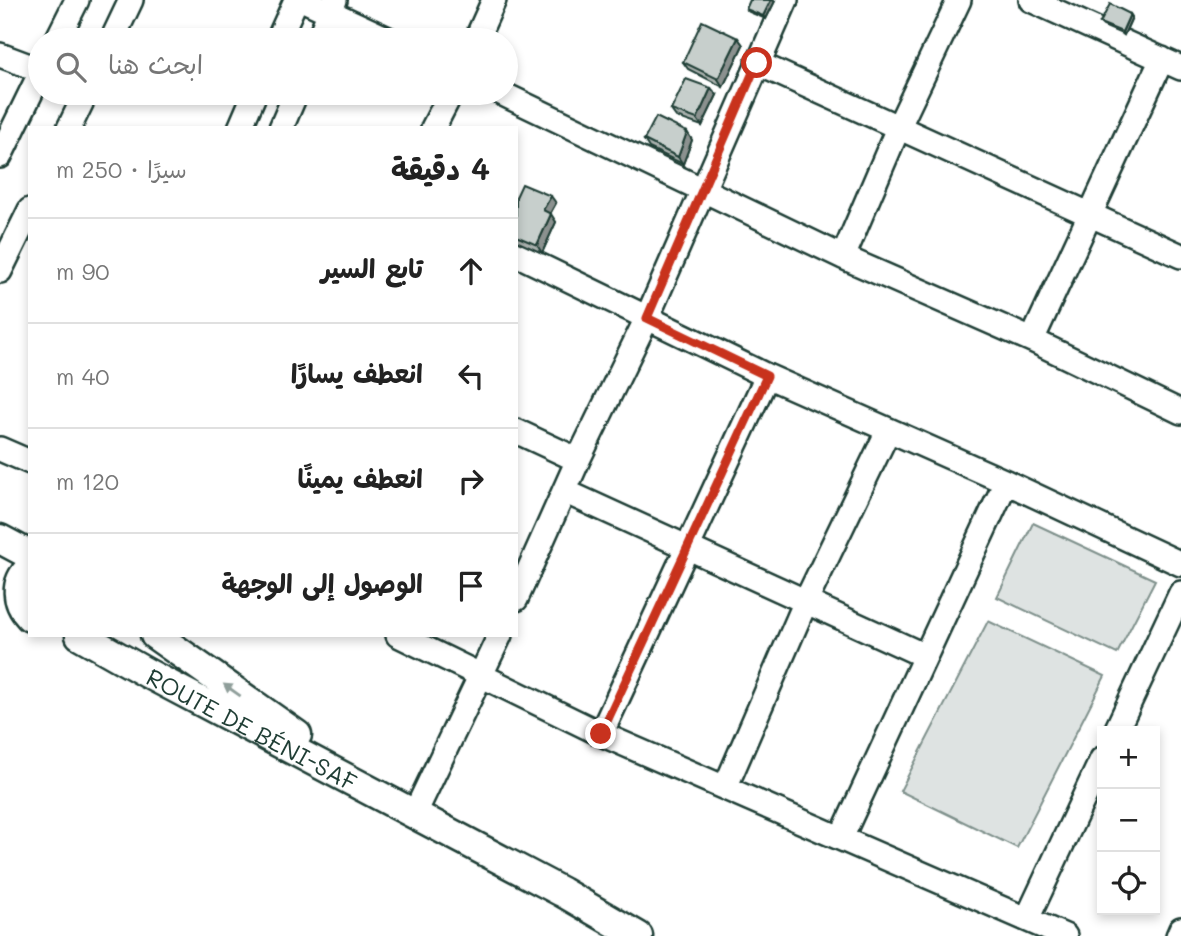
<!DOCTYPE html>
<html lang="ar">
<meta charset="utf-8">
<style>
body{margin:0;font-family:Mali,"Playpen Sans Arabic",sans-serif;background:#f6f6f6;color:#222;direction:rtl}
.controls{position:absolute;right:21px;bottom:21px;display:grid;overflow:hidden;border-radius:0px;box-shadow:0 4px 10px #0003}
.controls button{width:63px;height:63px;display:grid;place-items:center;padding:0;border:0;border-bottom:2px solid #e0e0e0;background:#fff;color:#222;font:35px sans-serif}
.stop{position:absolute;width:21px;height:21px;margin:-16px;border:5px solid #c8321e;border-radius:50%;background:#fff}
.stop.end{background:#c8321e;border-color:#fff;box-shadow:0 2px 7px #0008}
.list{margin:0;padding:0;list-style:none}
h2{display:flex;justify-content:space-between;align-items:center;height:91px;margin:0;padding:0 28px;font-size:30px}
h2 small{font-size:23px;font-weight:400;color:#767676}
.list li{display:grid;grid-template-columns:46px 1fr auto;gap:21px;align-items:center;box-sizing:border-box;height:105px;padding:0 28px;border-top:2px solid #e0e0e0}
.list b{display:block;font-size:26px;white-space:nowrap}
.list em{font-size:23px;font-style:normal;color:#767676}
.icon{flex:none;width:38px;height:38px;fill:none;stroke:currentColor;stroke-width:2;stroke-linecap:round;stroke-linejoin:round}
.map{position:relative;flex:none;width:1181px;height:936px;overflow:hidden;direction:ltr}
.search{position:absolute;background:#fff;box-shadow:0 4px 10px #0003;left:28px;top:28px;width:490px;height:77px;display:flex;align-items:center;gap:18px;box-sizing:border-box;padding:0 24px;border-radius:38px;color:#767676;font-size:26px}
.panel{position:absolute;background:#fff;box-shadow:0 4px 10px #0003;left:28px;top:126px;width:490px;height:511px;border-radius:0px;direction:rtl}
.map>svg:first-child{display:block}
</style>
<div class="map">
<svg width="1181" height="936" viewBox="0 0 1181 936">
<rect width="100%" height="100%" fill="#fff"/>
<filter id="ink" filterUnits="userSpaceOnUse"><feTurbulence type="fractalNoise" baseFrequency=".0143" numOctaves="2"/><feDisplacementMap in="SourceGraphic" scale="14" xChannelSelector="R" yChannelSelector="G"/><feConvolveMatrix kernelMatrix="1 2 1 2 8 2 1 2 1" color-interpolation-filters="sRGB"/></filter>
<g filter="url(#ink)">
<path fill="#dee3e2" stroke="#7e908b" stroke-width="2" d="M1033 523 1155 580 1117 654 997 597Z
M988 621 1105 676 1017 848 900 791Z"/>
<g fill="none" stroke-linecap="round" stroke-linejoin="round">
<g stroke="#1f3d34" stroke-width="28">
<path id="minor" d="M304 0 390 40
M1031 0 1181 68
M57 40 77 0
M112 40 131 0
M278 40 296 0
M318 40 335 0
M476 40 494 0
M0 55 40 70
M757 63 1181 256
M501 93 843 257 1032 340 1181 412
M69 128 86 93
M240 128 255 93
M281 128 296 93
M433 128 451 93
M0 156 40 74
M516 254 767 376 1006 482 1181 564
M843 257 899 126 959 0
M0 271 30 210
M1032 340 1162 59
M516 431 578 460
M0 449 30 462
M564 491 925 656
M516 599 578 460 647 318 786 0
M398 635 601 734 1065 936
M1116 731 1181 593
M601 734 767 376
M725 788 806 601 888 431
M414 815 500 635
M841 838 1006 482
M1027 919 1102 759
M1178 936 1181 929"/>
</g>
<g stroke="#1f3d34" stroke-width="33">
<g id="major">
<path d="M0 539 30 555"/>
<path d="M30 568C14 583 16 602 30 617"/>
<path id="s1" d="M80 635 147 673 562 892 638 936"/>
<path d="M155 635 297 735"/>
</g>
</g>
<use href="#minor" stroke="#fff" stroke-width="23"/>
<use href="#major" stroke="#fff" stroke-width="28"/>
</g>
<path fill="#abb2af" stroke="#1f3d34" stroke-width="2" d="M775 1 766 19 749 12 746 9Z
M1130 14 1132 17 1124 35 1103 26 1100 23Z
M738 38 743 45 723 87 688 69 683 62Z
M717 95 702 126 676 117 671 110Z
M687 132 692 140 683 164 649 148 644 140Z
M516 197 556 203 550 214 556 222 542 253 516 241Z"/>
<path fill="#8b918f" stroke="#1f3d34" stroke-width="2" d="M771 0 775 1 766 19 763 16Z
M1130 14 1132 17 1124 35 1122 32Z
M738 38 743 45 723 87 718 79Z
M711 88 717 95 702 126 697 119Z
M687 132 692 140 683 164 678 157Z
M551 196 556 203 548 217 543 210Z
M551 214 556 222 542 253 537 245Z"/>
<path fill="#c7cfcc" stroke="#1f3d34" stroke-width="2" d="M750 0H771L763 16 746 9Z
M1110 4 1130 14 1122 32 1100 23Z
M702 21 738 38 718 79 683 62Z
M686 79 711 88 697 119 671 110Z
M656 117 687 132 678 157 644 140Z
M522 184 551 196 543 210 551 214 537 245 516 236V197Z"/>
<defs><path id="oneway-solid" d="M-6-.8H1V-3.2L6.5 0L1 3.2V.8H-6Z" transform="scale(1.75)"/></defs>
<use fill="#8f9e9a" href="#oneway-solid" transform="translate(232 690) rotate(-145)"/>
</g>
<g fill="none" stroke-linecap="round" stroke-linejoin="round" filter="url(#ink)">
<path stroke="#c8321e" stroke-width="9" d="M601 734 767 376 647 318 757 63"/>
</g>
<g text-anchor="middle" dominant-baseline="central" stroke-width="7" stroke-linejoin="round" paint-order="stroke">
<g font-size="24" fill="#1f3d34" stroke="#fff">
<text stroke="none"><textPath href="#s1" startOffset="196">ROUTE DE BÉNI-SAF</textPath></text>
</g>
</g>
</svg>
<div class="controls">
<button>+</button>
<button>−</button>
<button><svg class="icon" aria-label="locate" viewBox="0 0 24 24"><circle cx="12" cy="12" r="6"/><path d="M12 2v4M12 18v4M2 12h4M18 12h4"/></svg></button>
</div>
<div class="stop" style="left:757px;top:63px"></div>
<div class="stop end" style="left:601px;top:734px"></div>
<div class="search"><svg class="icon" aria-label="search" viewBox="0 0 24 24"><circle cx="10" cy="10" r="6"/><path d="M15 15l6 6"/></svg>ابحث هنا</div>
<section class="panel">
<h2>4 دقيقة<small>سيرًا · 250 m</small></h2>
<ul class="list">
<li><svg class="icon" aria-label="ahead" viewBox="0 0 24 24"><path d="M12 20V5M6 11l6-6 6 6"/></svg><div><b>تابع السير</b></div><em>90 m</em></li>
<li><svg class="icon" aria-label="left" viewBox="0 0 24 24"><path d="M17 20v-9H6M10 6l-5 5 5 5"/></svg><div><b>انعطف يسارًا</b></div><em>40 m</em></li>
<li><svg class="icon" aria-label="right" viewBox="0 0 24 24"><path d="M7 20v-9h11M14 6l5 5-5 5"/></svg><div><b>انعطف يمينًا</b></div><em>120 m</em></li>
<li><svg class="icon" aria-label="arrive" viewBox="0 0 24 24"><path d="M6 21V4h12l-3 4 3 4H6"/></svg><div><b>الوصول إلى الوجهة</b></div></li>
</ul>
</section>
</div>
